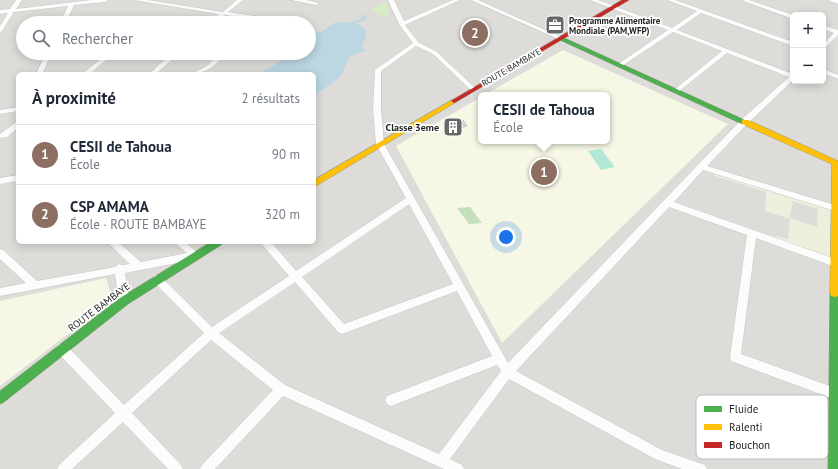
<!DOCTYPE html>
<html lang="fr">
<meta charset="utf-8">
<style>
body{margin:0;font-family:"PT Sans",sans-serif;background:#f6f6f7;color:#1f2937}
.controls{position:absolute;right:12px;top:12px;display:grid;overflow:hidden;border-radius:6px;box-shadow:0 2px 10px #0003}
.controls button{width:36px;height:36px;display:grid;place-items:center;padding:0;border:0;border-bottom:1px solid #e0e1e3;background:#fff;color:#1f2937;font:20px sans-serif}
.you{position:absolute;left:506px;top:237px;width:14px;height:14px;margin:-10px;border:3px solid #fff;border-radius:50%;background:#1a73e8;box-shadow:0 0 0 6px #1a73e833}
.badge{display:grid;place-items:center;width:26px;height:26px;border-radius:50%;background:#db2777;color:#fff;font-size:13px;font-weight:700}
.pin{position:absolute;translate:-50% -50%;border:2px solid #fff;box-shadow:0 1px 4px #0006}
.popup{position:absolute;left:478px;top:92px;width:132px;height:52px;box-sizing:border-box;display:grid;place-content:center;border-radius:6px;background:#fff;filter:drop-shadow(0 1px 3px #0005);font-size:13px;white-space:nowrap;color:#747a83}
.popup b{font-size:15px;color:#1f2937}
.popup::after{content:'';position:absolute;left:50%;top:100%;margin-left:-8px;border:8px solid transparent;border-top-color:#fff}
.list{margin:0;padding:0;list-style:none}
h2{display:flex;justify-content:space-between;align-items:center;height:52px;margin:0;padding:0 16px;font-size:17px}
h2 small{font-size:13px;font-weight:400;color:#747a83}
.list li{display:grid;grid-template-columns:26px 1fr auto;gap:12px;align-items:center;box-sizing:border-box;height:60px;padding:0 16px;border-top:1px solid #e0e1e3}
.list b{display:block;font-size:15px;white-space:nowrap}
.list p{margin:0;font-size:13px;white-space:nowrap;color:#747a83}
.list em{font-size:13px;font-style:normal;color:#747a83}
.icon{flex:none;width:22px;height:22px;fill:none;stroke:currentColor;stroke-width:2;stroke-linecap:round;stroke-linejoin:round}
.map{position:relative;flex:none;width:838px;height:469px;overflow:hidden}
.search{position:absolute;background:#fff;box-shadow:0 2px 10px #0003;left:16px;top:16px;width:300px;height:44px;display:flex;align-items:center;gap:10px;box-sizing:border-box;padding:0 14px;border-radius:22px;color:#747a83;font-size:15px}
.panel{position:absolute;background:#fff;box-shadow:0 2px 10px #0003;left:16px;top:72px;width:300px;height:172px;border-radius:6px}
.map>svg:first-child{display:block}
</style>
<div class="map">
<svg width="838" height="469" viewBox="0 0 838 469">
<rect width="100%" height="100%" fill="#eeede8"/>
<path fill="#dddcd9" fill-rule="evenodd" d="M0 0H838V469H0ZM793 15H823V81H793ZM23 23H309V53H23ZM18 74H314V242H18ZM481 95H607V141H481Z"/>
<path fill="#f6f7e4" d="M563 50 728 124 502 343 396 146 481 97V141H607V95H484Z
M106 278 113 300 0 386V301Z"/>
<path fill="#ecefdb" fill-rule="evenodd" d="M712 171 838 209V264L784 244 775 236 788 239 790 219 765 211 766 192 715 176ZM793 201 818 209 817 227 790 218Z"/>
<path fill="#d7edc5" d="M385 2 387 3 389 17 378 15 372 9Z"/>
<path fill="#c5debc" d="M470 207 482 223 469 224 457 208Z"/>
<path fill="#b2e8d5" d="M601 149 615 167 601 170 588 151Z"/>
<path fill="#bad7e2" d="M362 14 366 17 365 20 355 23C358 25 361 25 364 28 369 33 364 40 362 46L365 51 350 56 340 77 314 96V74H259L294 53H309V32H321L334 23 352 22 361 19Z"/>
<path fill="#d5d3cf" stroke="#d1cec9" d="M463 120 467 126 445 133 444 128Z"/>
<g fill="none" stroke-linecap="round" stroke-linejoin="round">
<g stroke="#c6c6c4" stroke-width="1">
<path id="street" d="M16 0H22L16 9 91 0H108L105 2 74 5 66 23H60L68 6 14 12 2 31 0 32V26L8 13 0 14V10L10 9Z
M134 0H147L223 12 237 0H243L228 12 286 21 289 23H275L225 15 215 23H209L219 14Z
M291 0H306L319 3 316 5Z
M388 0H394L404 21 453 0H460L405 25 418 42 437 52 476 89 473 91 471 90 433 54 416 46 381 71V109L384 144 508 363 741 120 789 77 727 53 678 92H674V90L722 51 673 32 622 66H618V64L668 30 590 0H598L672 28 697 11 667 0H675L793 42V46L701 13 677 30 793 74V80L747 124 707 166 838 206V212L703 170 674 202 838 260V266L835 267 756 238 741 354 838 389V397L834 399 731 361 730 357 747 235 669 207 516 371 662 450 705 465 707 469H682L655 459 509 379 450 459 462 465 464 469H444L283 396 215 469H200L202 465 273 390 211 340 132 413 181 465 183 469H168L123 422 72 469H57L59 465 115 413 58 353 57 349 58 345 62 344 66 345 124 405 204 333 154 282 152 279 154 276 157 275 160 276 212 327 289 276 260 242H271L296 271 406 198 376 144 373 109 375 70 413 43 399 24ZM409 204 453 284 344 324 302 277ZM295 282 338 332 342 334 457 291 492 356 387 396 385 400 387 404 391 406 497 365 501 371 439 454 285 385 219 333Z
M471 0H478L563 38 558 39Z
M741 0H749L793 15V19Z
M829 0H838V4L830 1Z
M823 25 838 30V35L823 50V44L834 33 823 29Z
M46 53H52L42 74H36Z
M108 53H115L89 74H82Z
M172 53H179L156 74H149Z
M220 53H227C217 64 206 74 191 74L207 66Z
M823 69 838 75V79L823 73Z
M18 107V111L0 114V110Z
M15 123H18V128L7 137 0 138V134Z
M18 175V181L0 184V178Z
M107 242H118L141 262 187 253 174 242H185L200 255 198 258 193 260 125 273 129 301 128 304 124 305 120 304 119 301 115 274 0 296V288L26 283 0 259V249L3 250 37 281 115 267 119 264 122 265 130 264Z"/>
</g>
<g stroke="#95997f" stroke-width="1">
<path id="fast" d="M558 37H562L749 122 748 124H742L558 39Z
M211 242H223L221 245 128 304 4 402 0 404V391L120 298Z
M835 289 838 290V469H828L830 293 831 290Z"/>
</g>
<g stroke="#95997f" stroke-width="1">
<path id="slow" d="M454 99 457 101 456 102 314 187V180Z
M742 120H748L838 161V296L835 297 831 296 830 293 832 164 742 124Z"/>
</g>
<g stroke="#95997f" stroke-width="1">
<path id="jam" d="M622 0H629L456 102 454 103 451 101Z"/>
</g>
<use href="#street" fill="#fcfcfc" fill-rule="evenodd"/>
<use href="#fast" fill="#4caf50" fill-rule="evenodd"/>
<use href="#slow" fill="#ffc107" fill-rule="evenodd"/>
<use href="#jam" fill="#c62828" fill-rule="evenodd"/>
</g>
<defs>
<g id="office-square" transform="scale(1)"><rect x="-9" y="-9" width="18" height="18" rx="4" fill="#676765" stroke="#fff"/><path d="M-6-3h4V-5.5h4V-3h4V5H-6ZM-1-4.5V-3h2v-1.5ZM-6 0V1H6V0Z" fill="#fff"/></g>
<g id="building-square" transform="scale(1)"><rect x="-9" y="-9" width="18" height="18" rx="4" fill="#676765" stroke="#fff"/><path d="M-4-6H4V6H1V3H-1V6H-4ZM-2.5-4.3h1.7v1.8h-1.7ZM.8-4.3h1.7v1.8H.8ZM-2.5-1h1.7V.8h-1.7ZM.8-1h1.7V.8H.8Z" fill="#fff"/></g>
</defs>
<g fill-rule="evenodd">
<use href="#office-square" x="555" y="25"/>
<use href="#building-square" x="453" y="127"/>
</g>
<g text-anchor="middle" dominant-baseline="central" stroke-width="3.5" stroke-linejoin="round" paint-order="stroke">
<g font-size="9" font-weight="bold" fill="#1f1f1f" stroke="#fff" text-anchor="start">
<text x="569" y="20">Programme Alimentaire<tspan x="569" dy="10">Mondiale (PAM,WFP)</tspan></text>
</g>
<g font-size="9" fill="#1f1f1f" stroke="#fff">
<text transform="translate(511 67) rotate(-30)">ROUTE BAMBAYE</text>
</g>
<g font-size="10" font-weight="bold" fill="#1f1f1f" stroke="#fff" text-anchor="end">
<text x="439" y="127">Classe 3eme</text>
</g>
<g font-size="10" fill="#1f1f1f" stroke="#fff">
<text transform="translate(99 307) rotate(-37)">ROUTE BAMBAYE</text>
</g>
</g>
<rect x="696" y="395" width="132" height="64" rx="6" fill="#fff" stroke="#bcbcbc" stroke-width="1"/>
<rect x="704" y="406" width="18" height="6" fill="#4caf50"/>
<rect x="704" y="424" width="18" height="6" fill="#ffc107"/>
<rect x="704" y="442" width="18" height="6" fill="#c62828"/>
<g font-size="11" fill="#1f1f1f">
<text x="729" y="413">Fluide</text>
<text x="729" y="431">Ralenti</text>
<text x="729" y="449">Bouchon</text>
</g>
</svg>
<div class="controls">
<button>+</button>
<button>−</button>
</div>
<div class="you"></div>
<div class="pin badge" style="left:544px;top:172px;background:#8d6e63">1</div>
<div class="popup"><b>CESII de Tahoua</b>École</div>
<div class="pin badge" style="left:475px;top:33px;background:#8d6e63">2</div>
<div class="search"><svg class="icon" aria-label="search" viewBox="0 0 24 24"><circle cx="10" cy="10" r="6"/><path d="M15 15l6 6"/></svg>Rechercher</div>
<section class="panel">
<h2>À proximité<small>2 résultats</small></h2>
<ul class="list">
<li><span class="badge" style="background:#8d6e63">1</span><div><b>CESII de Tahoua</b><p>École</p></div><em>90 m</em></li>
<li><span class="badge" style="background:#8d6e63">2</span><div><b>CSP AMAMA</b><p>École · ROUTE BAMBAYE</p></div><em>320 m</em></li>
</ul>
</section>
</div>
